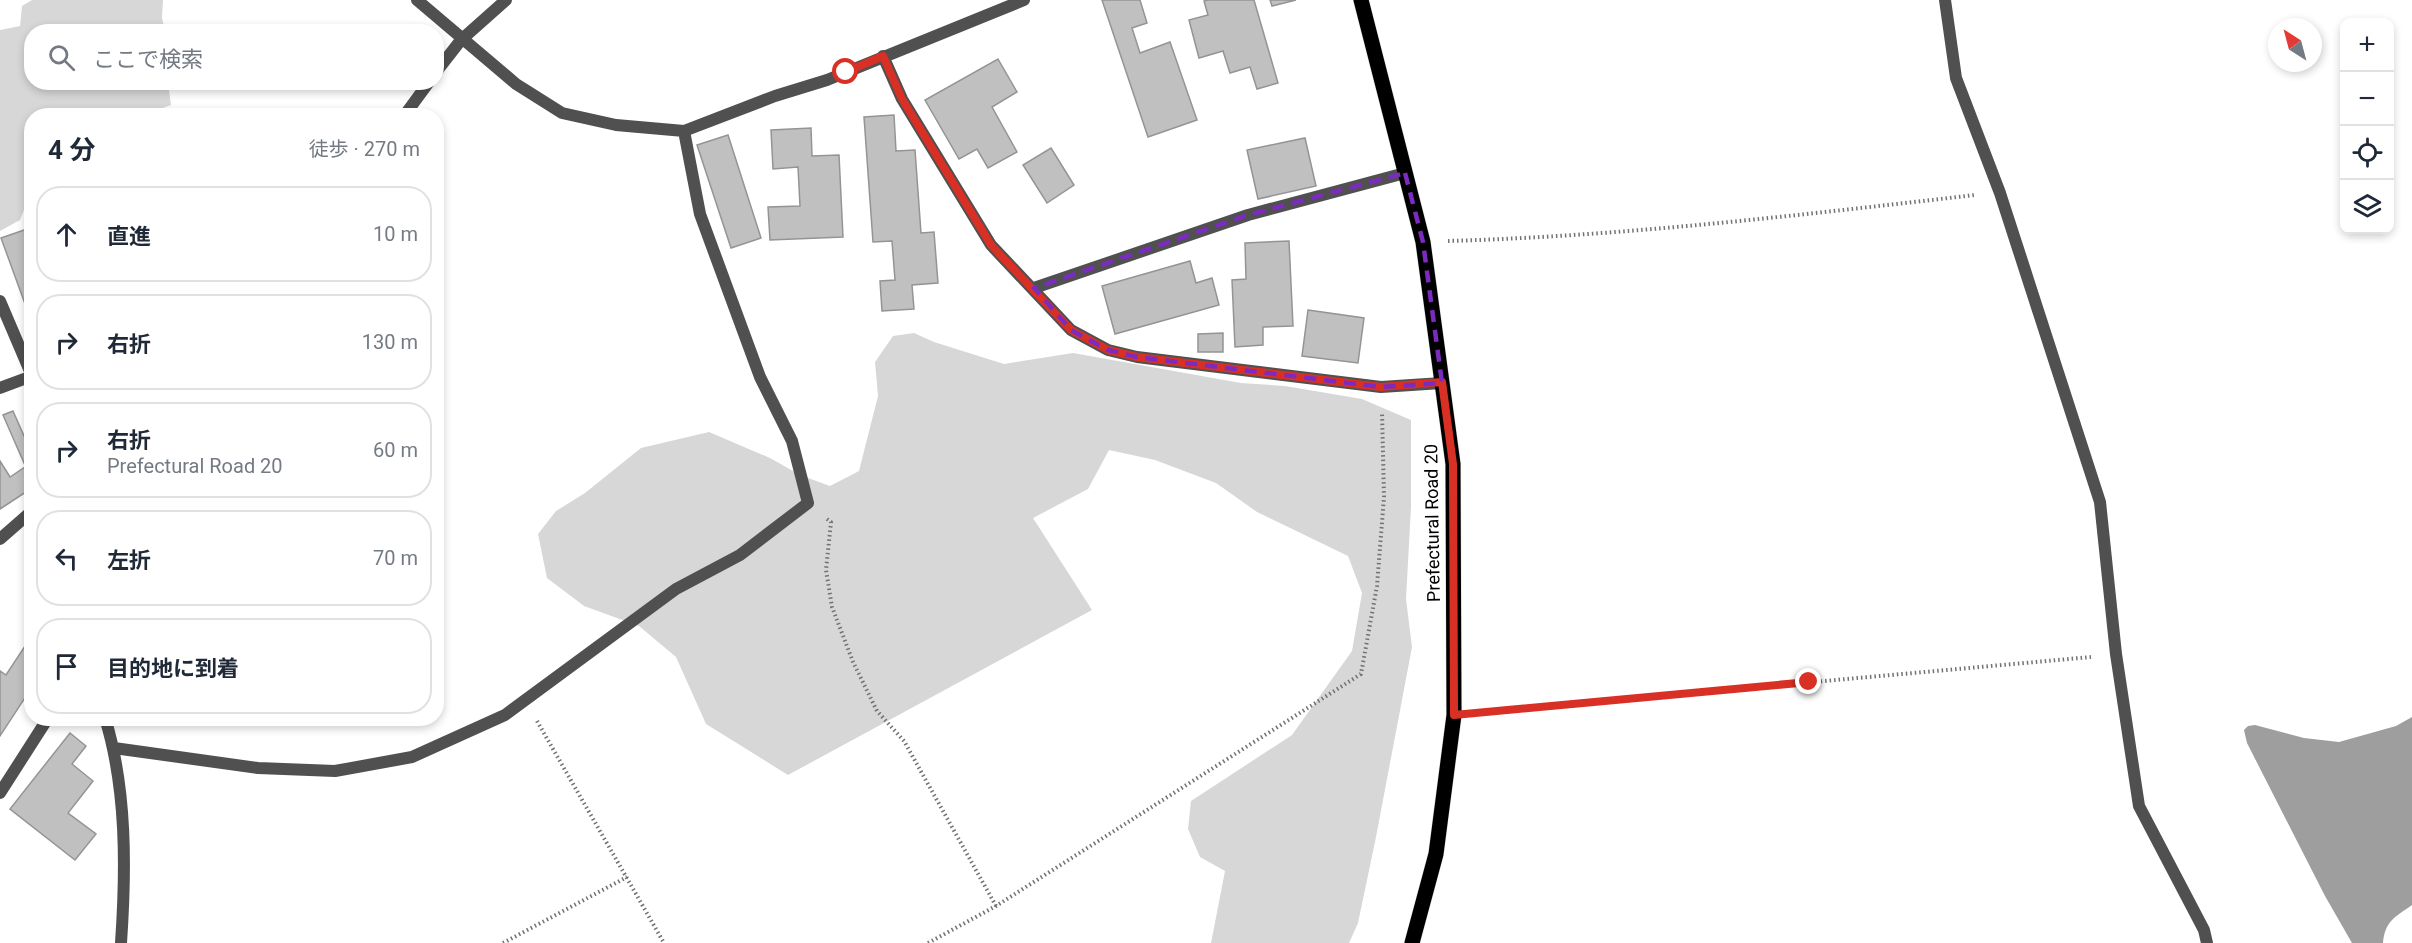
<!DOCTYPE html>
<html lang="ja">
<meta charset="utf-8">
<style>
body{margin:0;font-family:Roboto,"Noto Sans JP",sans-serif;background:#f2f2f3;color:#1f2937}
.controls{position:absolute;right:18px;top:18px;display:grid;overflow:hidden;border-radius:12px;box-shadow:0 3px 9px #0003}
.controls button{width:54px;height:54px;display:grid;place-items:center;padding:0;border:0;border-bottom:2px solid #e0e1e3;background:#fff;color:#1f2937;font:30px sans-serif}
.compass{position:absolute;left:2268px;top:18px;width:54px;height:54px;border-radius:50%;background:#fff;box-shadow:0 3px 9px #0003;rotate:324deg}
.stop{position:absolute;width:18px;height:18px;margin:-14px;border:4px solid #d93025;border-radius:50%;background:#fff}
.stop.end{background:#d93025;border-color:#fff;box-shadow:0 2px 6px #0008}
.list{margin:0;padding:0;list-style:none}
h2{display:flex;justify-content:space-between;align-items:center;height:78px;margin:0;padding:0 24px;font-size:26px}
h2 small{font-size:20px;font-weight:400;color:#747a83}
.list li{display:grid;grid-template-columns:39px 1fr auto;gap:18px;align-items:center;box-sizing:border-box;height:96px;margin:0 12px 12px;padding:0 12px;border:2px solid #e0e1e3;border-radius:24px}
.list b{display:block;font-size:22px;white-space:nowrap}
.list p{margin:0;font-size:20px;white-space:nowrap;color:#747a83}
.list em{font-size:20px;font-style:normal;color:#747a83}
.icon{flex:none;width:33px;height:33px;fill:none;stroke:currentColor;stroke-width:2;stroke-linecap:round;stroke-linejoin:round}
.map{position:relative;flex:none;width:2412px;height:943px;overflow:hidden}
.search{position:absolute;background:#fff;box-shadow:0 3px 9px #0003;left:24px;top:24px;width:420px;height:66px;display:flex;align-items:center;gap:15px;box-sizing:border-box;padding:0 21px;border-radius:24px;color:#747a83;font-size:22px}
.panel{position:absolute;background:#fff;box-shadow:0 3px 9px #0003;left:24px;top:108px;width:420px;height:618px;border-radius:24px}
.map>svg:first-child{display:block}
</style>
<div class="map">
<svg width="2412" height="943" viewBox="0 0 2412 943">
<rect width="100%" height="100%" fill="#fff"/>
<path fill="#d7d7d7" d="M32 0H163L162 18 165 31 32 32V82L168 83 171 105 143 115 32 116 31 192 20 220 0 231V30L20 26 22 6Z
M914 333 934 342 1004 364 1073 353 1241 383 1285 386 1362 399 1411 420V507L1406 599 1412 647 1376 837 1358 923 1349 943H1211L1225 871 1200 857 1188 829 1191 801 1292 735 1352 651 1362 593 1348 556 1257 512 1216 483 1155 460 1109 450 1088 489 1033 518 1092 610 788 775 706 724 676 657 639 626 584 606 547 578 538 534 556 511 585 493 641 448 709 432 770 458 800 475 830 486 859 471 878 396 875 362 893 336Z"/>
<path fill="#9e9e9e" d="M2412 717V905C2395 917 2385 921 2383 943H2352L2325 896 2247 743 2244 730 2248 726 2255 725 2304 738 2339 742 2396 726Z"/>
<path fill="#c0c0c0" stroke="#949494" stroke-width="1.5" d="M1102 0H1140L1147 23 1132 28 1140 53 1170 42 1197 120 1148 137Z
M1208 0H1254L1278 83 1257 89 1250 67 1230 73 1223 51 1199 58 1189 20 1208 15 1204 1Z
M1270 0H1296L1272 6Z
M998 59 1017 92 992 107 1017 152 988 168 977 149 959 159 925 100Z
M894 115 896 151 915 150 921 233 934 232 938 283 912 285 914 309 882 311 880 281 895 280 892 241 873 242 864 117Z
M811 128 812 156 839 155 843 237 770 240 768 207 800 206 798 167 773 169 771 130Z
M728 135 761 238 731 248 697 145Z
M1305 138 1316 186 1258 199 1247 150Z
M1051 148 1074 185 1047 203 1023 165Z
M30 228 32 232V323L1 238Z
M1289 241 1293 326 1263 327V345L1235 347 1232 280 1246 279 1245 243Z
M1190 261 1196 283 1212 278 1219 305 1115 334 1102 286Z
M1308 310 1364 318 1358 363 1302 356Z
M1223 333V352H1198V334Z
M13 411 32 454V460L24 463 3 415Z
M0 461 10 477 25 467 32 477V488L0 509Z
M29 640 32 642V687L0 736V671L6 675Z
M70 733 86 746 72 764 93 781 68 813 96 834 75 860 10 809Z"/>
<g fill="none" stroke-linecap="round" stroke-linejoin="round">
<g stroke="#dbdbdb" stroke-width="16">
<path id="primary" d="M1361 0 1423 242 1453 464 1454 715 1436 854 1412 943"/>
</g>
<path stroke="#727272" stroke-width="4" stroke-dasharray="1.5 3" stroke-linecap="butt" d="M1448 241C1625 236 1800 215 1975 195
M827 519 831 522 826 570 832 607 853 662 877 711 904 741 996 906
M1480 712 2091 657
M537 721 664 943
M503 943 627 877
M928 943 996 906 1361 674 1377 586 1384 497 1382 412"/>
<path stroke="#505050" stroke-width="12" d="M0 539 32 511"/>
<path stroke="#505050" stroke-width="12" d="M417 0 516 84 562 113 616 125 684 131 775 96 827 80 1024 0
M1945 0 1956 78 2000 193 2100 502 2116 654 2139 806 2204 930 2207 943
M883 56 902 99 991 245 1071 330 1108 350 1137 357 1381 387 1442 383
M436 72 461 40 506 0
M404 116 429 82
M1034 288 1248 215 1405 173
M0 301 32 376
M0 388 32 376
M105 718C127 789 126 870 121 943
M114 748 258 768 335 771 412 757 505 715 676 589 740 555 808 503 792 441 760 377 700 214 684 131
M0 793 48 718"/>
<use href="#primary" stroke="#000" stroke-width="15"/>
</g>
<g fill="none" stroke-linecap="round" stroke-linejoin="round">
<path stroke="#d93025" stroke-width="8" d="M846 72 883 56 902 99 991 245 1071 330 1108 350 1137 357 1381 387 1442 382 1453 464 1454 715 1809 682"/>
</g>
<path fill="none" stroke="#7b2cbf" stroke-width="4.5" stroke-dasharray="12 8" stroke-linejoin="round" d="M1405 173 1423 242 1442 383 1381 387 1137 357 1108 350 1071 330 1034 288 1248 215Z"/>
<g text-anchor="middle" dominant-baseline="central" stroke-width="6" stroke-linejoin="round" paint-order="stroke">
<g font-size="18" fill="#000" stroke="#fff">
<text transform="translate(1432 523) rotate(-91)">Prefectural Road 20</text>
</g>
</g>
</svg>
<div class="controls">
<button>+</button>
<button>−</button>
<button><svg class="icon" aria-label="locate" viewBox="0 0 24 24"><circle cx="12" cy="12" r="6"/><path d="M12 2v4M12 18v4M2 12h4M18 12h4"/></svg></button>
<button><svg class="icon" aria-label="layers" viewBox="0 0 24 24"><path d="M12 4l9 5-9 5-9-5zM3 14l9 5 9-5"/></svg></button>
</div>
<svg class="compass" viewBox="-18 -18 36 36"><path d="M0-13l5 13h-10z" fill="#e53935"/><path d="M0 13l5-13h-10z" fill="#747a83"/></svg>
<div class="stop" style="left:846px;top:72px"></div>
<div class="stop end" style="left:1809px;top:682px"></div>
<div class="search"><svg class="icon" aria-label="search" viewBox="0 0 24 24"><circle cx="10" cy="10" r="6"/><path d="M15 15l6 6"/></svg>ここで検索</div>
<section class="panel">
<h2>4 分<small>徒歩 · 270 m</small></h2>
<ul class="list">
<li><svg class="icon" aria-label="ahead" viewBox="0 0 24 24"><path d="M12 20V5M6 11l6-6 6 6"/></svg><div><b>直進</b></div><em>10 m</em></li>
<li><svg class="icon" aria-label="right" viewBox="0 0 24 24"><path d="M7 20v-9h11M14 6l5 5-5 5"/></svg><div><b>右折</b></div><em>130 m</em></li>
<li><svg class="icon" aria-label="right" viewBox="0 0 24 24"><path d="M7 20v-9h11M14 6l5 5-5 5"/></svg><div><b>右折</b><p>Prefectural Road 20</p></div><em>60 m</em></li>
<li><svg class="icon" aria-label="left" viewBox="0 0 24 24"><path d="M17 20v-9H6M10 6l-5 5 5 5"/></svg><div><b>左折</b></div><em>70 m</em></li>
<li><svg class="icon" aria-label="arrive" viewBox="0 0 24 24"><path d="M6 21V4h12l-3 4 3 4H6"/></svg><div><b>目的地に到着</b></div></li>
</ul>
</section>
</div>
